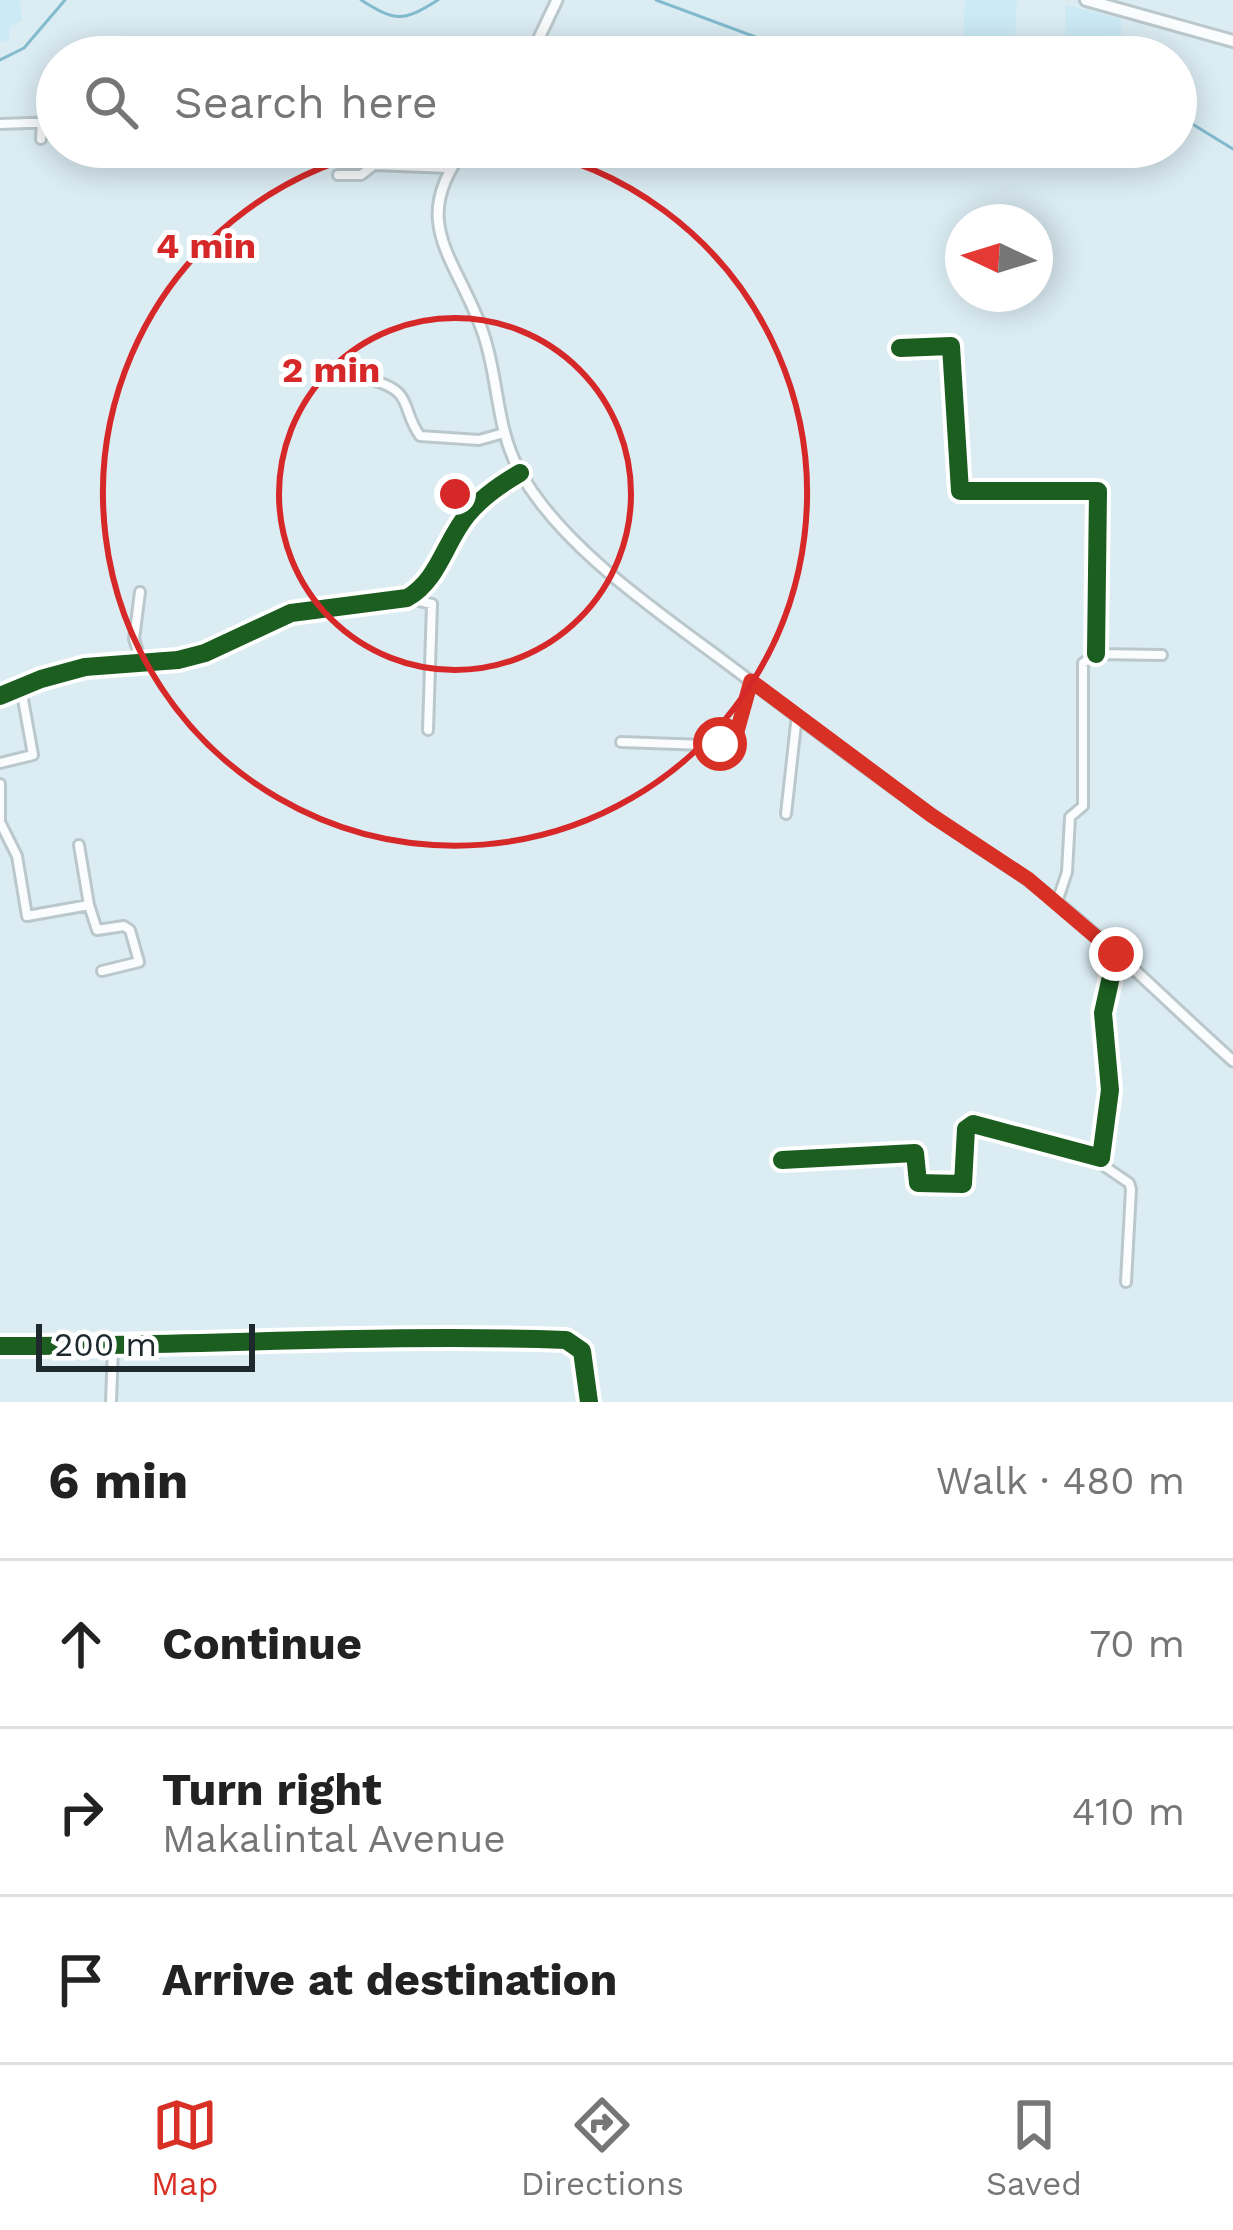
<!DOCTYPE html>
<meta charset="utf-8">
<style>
body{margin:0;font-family:"Work Sans",sans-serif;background:#f2f2f2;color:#222}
.compass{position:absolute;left:945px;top:204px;width:108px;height:108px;border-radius:50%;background:#fff;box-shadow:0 6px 30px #0003;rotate:274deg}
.scale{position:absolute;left:36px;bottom:30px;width:219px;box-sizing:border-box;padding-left:12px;border:6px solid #1d292d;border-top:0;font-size:33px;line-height:42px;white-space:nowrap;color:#1d292d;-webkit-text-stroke:9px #fff;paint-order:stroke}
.stop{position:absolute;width:36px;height:36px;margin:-27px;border:9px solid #d93025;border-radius:50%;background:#fff}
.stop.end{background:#d93025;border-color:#fff;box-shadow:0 3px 12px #0008}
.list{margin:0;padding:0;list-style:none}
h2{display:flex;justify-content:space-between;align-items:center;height:156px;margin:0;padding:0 48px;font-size:51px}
h2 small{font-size:39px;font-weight:400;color:#767676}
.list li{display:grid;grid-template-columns:78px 1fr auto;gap:36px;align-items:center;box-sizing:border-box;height:168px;padding:0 48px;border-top:3px solid #e0e0e0}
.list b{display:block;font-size:45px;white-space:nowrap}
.list p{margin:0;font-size:39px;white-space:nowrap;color:#767676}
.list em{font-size:39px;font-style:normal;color:#767676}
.icon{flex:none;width:66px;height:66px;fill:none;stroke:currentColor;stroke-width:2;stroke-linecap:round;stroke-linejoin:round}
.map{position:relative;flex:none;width:1233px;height:1402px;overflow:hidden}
.search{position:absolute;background:#fff;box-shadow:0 6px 30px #0003;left:36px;right:36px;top:36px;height:132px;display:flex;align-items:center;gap:30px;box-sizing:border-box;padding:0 42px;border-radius:66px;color:#767676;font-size:45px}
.sheet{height:660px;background:#fff}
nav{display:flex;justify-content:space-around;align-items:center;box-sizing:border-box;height:168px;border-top:3px solid #e0e0e0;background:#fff;font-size:33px;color:#767676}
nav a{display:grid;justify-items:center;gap:6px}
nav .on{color:#d93025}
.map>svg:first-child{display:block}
</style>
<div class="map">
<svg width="1233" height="1402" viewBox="0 0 1233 1402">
<rect width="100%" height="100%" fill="#dbecf3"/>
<path fill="#cceaf6" d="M0 0H20L22 20 9 27V40L0 42Z
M965 0H1017L1014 54 962 56Z
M1066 5 1121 19 1122 57H1064Z"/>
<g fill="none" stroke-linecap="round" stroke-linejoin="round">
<path stroke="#82bace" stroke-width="3" d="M361 0C396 22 403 22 438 0
M656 0 769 42 793 57
M0 60 24 48 65 0
M1176 114 1233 149"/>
<g stroke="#bac8cc" stroke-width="14">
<path id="minor" d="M0 124 57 122
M41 139 42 122
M357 147 367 163 374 165 449 168
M338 175H361L374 165
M900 348 951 346 960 491H1098L1096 654
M372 380C415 392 400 408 420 436L479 440 504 433
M140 592 134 639 141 661
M411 599 432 604 428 730
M0 696 41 679 85 667 178 660 205 653 291 613 407 598C439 580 445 541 468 514 482 497 501 484 520 473
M621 742 733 746 751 681
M0 763 33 755 21 688
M0 784V822L17 856 27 916 89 905 97 930 124 926 130 930 139 962 102 971
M786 814 797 715
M79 845 89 905
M1057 902 1067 872 1070 817 1083 806V663L1096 654 1162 655
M1101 1158 1104 1166 1129 1183 1131 1189 1126 1282
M782 1160 915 1153 918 1183 963 1184 966 1129 973 1124 1101 1158 1110 1090 1103 1013 1116 954
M0 1346C189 1347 377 1333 566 1340L582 1351 589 1402
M111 1402 113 1347"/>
</g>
<g stroke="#bac8cc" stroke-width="15">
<path id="major" d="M530 57 557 0
M466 147C407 222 456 257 482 330 499 376 495 426 519 470 559 544 651 607 717 656 788 709 858 763 930 814 962 837 996 857 1028 880 1101 934 1166 1001 1233 1061"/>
</g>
<g stroke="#bac8cc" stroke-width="16">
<path id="highway" d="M1086 0 1233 41"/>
</g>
<use href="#minor" stroke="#fafcfd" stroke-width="8"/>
<use href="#major" stroke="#fafcfd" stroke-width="9"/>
<use href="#highway" stroke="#fafcfd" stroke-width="10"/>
<g stroke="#fff" stroke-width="26">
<path id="cycleway" d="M900 348 951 346 960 491H1098L1096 654
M0 696 41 679 85 667 178 660 205 653 291 613 407 598C439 580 445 541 468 514 482 497 501 484 520 473
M782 1160 915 1153 918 1183 963 1184 966 1129 973 1124 1101 1158 1110 1090 1103 1013 1116 954
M0 1346C189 1347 377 1333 566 1340L582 1351 589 1402"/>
</g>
<use href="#cycleway" stroke="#1b5e20" stroke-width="18"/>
</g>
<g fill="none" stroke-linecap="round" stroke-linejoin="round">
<path stroke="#d93025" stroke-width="15" d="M720 744 733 746 751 681 931 815 1028 879 1116 954"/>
</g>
<g fill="none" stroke="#d62828" stroke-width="6">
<circle cx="455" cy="494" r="176"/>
<path d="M516 147A352 352 0 1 1 394 147"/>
</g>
<circle cx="455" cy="494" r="18" fill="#d62828" stroke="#fff" stroke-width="6"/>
<g font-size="36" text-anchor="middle" font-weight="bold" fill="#d62828" stroke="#fff" stroke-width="10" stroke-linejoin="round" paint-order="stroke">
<text x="206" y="258">4 min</text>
<text x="331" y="382">2 min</text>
</g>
</svg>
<svg class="compass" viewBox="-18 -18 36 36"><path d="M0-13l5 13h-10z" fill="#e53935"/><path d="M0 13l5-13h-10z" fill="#767676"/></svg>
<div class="scale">200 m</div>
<div class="stop" style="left:720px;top:744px"></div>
<div class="stop end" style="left:1116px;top:954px"></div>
<div class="search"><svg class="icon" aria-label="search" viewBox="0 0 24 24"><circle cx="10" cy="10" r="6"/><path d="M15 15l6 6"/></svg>Search here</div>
</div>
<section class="sheet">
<h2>6 min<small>Walk · 480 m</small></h2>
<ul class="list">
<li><svg class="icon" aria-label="ahead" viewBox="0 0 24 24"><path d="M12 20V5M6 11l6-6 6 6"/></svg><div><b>Continue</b></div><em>70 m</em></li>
<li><svg class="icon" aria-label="right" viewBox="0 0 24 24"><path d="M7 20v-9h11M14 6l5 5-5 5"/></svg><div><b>Turn right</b><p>Makalintal Avenue</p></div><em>410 m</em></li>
<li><svg class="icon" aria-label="arrive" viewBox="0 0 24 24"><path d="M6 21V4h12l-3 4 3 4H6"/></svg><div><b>Arrive at destination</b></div></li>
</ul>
</section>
<nav>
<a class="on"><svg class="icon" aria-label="map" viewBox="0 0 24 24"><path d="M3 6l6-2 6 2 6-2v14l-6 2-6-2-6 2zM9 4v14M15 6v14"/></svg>Map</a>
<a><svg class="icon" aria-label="directions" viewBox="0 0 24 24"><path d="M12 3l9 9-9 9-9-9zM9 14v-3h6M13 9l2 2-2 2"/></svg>Directions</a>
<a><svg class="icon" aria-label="saved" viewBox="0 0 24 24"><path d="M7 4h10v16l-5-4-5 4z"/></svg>Saved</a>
</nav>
